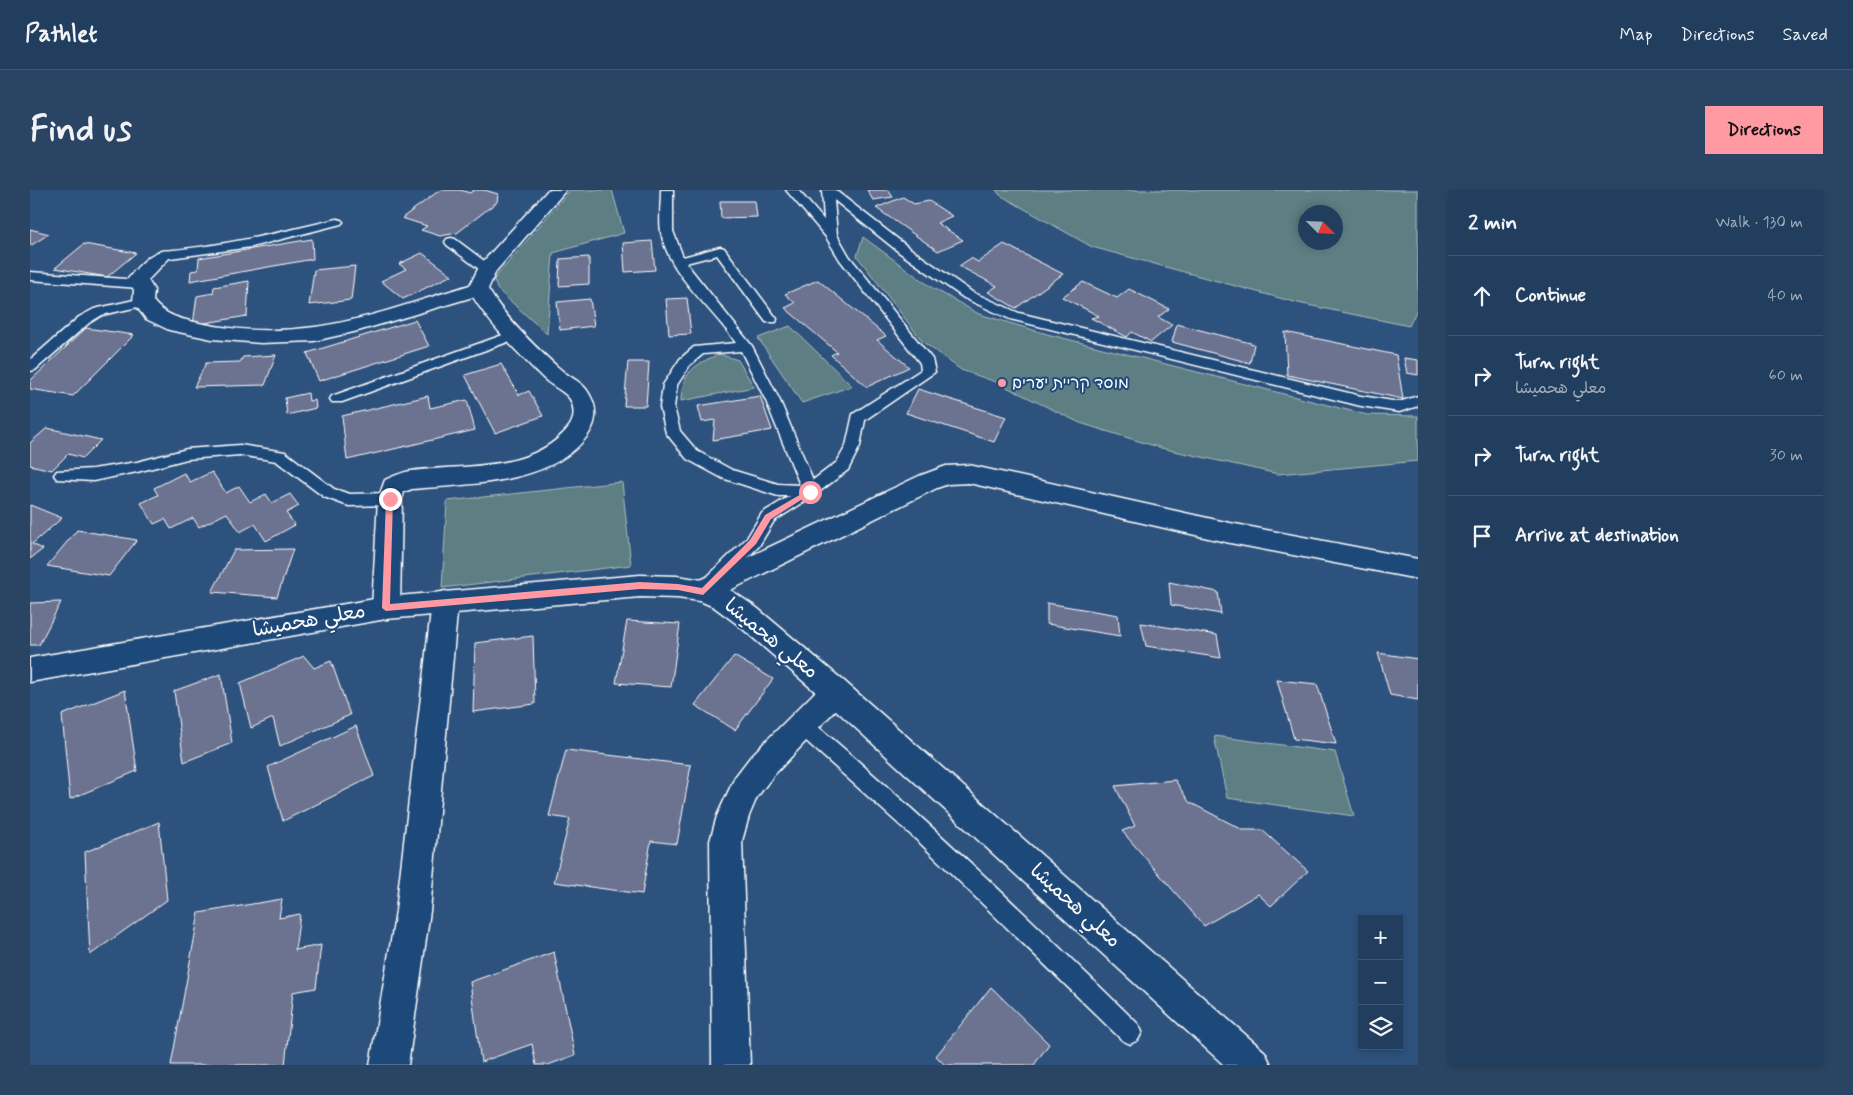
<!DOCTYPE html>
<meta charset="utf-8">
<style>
body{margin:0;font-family:Mynerve,"Playpen Sans Arabic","Playpen Sans Hebrew",sans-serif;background:#2a4564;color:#f1f3f6}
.controls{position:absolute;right:15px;bottom:15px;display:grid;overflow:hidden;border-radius:0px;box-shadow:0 2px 8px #0003}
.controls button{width:45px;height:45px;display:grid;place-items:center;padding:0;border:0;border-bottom:1px solid #3f5773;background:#223e5e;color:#f1f3f6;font:25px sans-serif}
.compass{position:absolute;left:1268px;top:15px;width:45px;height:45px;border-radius:50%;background:#223e5e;box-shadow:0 2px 8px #0003;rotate:114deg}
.stop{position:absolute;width:15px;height:15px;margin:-11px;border:4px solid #ff9aa2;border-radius:50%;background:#fff}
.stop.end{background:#ff9aa2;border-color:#fff;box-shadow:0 1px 5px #0008}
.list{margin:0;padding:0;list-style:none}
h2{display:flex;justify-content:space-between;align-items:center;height:65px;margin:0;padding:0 20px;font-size:21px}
h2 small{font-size:16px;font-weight:400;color:#a2aebc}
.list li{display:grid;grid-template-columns:32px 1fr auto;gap:15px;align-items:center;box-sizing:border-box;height:80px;padding:0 20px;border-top:1px solid #3f5773}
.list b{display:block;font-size:19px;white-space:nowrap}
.list p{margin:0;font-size:16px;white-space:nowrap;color:#a2aebc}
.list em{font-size:16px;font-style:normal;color:#a2aebc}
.icon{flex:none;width:28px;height:28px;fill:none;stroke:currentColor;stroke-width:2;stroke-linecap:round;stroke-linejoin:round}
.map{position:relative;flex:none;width:1388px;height:875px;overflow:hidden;border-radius:0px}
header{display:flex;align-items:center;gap:30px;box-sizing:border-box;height:70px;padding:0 25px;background:#223e5e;border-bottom:1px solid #3f5773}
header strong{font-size:24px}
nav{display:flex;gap:28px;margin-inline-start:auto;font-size:18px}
.intro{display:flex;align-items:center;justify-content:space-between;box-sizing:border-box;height:120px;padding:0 30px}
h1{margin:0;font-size:35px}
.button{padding:12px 22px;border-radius:0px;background:#ff9aa2;color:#111;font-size:18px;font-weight:700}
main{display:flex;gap:30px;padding:0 30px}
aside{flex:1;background:#223e5e;border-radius:0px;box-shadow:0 2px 8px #0003}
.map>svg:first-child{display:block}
</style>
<header>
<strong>Pathlet</strong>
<nav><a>Map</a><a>Directions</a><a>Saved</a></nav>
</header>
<div class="intro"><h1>Find us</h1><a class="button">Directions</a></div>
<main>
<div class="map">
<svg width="1388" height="875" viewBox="0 0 1388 875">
<rect width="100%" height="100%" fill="#2e527e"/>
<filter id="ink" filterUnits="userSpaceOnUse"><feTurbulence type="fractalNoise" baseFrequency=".02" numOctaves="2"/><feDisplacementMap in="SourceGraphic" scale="10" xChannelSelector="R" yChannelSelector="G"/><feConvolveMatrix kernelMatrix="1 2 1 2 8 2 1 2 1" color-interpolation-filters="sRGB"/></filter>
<g filter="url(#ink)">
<path fill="#5d7e82" stroke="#aebec0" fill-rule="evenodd" d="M540 0H582L594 43 523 63 517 144 467 99 464 89Z
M966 0H1388V117L1379 136 1268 113 1062 57 970 5ZM1306 22V52H1276V22Z
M833 47 901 97 949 124 1017 144 1337 225 1388 226V271L1248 284 1131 258 1050 233 966 192 931 180 893 152 827 66Z
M760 136 822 196 772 213 728 148Z
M689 164 708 170 724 197 651 211C652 182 664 175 689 164Z
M592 292 601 375 412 398 417 311Z
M1184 546 1305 562 1324 626 1197 608Z"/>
<path fill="#6c7390" stroke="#fff" d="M410 0H430L440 3 444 0H454L468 4 467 12 427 43 410 46 391 40 397 36 372 28Z
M837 0H858L863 7 843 10Z
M873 7 884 14 899 11 922 26 907 33 933 50 908 61 846 18Z
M690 11H725L727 27 691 28Z
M0 39 19 44 0 56Z
M282 49 283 69 160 91 161 81 168 80 169 68Z
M622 51 625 80 595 82 593 53Z
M54 54 106 63 77 87 25 78Z
M974 54 1033 84 986 118 958 102 967 96 929 76 941 68 948 72Z
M392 63 422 85 373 109 351 91 376 79 369 74Z
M559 67V94L529 96 530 69Z
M325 76 321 110 279 115 284 80Z
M788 90 856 146 847 150 879 177 837 197 801 165 807 162 755 118 765 113 755 104Z
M219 91 217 126 163 135 167 106 183 103 184 97Z
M1053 92 1087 108 1099 99 1139 119 1128 127 1142 135 1121 152 1102 142 1097 147 1061 128 1069 126 1032 107Z
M657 108 661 144 639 145 636 109Z
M560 109 564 136 530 140 527 112Z
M385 130 399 156 289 191 277 163Z
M1147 134 1224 154 1220 173 1142 152Z
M56 138 104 145 43 206 0 199V191Z
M1255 142 1366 165 1373 209 1257 185Z
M246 165 235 195 164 197 176 173 210 172 213 167Z
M1374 168 1388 170V185L1377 183Z
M598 172H619L616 216H594Z
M471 174 489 205 499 201 513 226 465 243 435 185Z
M888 199 976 227 964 252 876 223Z
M278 203 279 211 285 210 286 218 257 225 255 208Z
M398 206 400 218 437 210 445 240 317 270 312 226Z
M730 206 742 240 683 250 685 230 672 232 668 216Z
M17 238 71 250 53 268 38 264 22 280 0 275V253Z
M182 282 196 303 209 296 220 312 236 304 242 313 260 304 269 316 256 323 265 335 236 351 225 334 210 342 197 323 169 337 163 328 141 339 135 329 124 334 111 313 128 305 124 298 154 283 160 292Z
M0 315 32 328 2 354 13 359 0 369Z
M47 340 107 350 79 386 17 376Z
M263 359 247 407 182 402 204 360Z
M1139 392 1188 402 1191 424 1141 415Z
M31 412 9 455H0V413Z
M1017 413 1088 425 1090 446 1017 434Z
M597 431 650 434 641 497 586 493Z
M1111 433 1187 445 1191 468 1116 456Z
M503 446 505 514 443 522 445 453Z
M1348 463 1388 469V510L1360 505Z
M274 466 284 478 301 471 320 525 250 556 243 528 221 538 210 493Z
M704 466 743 489 705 540 665 515Z
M191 484 202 553 154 572 144 501Z
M1247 490 1287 494 1306 554 1264 549Z
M95 500 107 581 40 609 32 525Z
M326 536 344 586 253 631 238 577Z
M536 560 661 575 647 654 621 651 612 704 524 692 540 629 519 626Z
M1145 590 1159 612 1213 640H1232L1278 681 1241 716 1228 704 1174 736 1092 641 1105 636 1085 596Z
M129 632 137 710 60 765 55 662Z
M252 709 249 728 270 724 265 760 291 755 286 798 263 802 255 875H141L169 723Z
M524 762 545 865 518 875H506L502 854 451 872 440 792Z
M961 797 1019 854 1004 875H915L906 866Z"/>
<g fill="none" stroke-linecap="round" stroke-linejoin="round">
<g stroke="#fff" stroke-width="3">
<path id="service" d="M631 0H643V41L653 67 690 57 694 58 747 129 746 132H736L687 65 656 73 722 156 750 211 783 290 807 272 816 256 823 224 891 180 890 173 810 70 796 47 756 0H768L794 30 792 0H805L878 57 942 102 989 123 1331 206 1369 212 1388 206V216L1369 222 1331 216 980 129 934 108 870 63 804 10 807 45 819 66 902 169 905 182 835 230 830 256 818 280 785 305 744 331 729 356 688 398 682 400 676 398 674 393 676 388 717 348 732 323 760 306H748L692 288 657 269 636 243 630 217 633 195 650 169 664 157 706 153C682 117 639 86 631 42 629 28 631 14 631 0ZM711 161 736 211 770 295 748 294 702 280 667 261 650 241 644 217 647 195 660 175 673 164Z
M307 29 311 30 313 32 311 34 221 57 133 69 127 65 133 61C193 56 249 43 307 29Z
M421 48 425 49 461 76 463 79 461 82H453L417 55 415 52 417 49Z
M0 82 109 90 115 94 109 98 0 90Z
M113 108 117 109 119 112 117 115 72 125 59 133 5 180 0 181V170L49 127 64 119Z
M484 141 489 142 491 145 489 148 312 212H302L300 209 302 206Z
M210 255 255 262 304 299 320 304 360 303 366 305 368 309 366 313 360 315 319 316 313 314 294 307 246 271 210 265 157 269 107 282 63 291 27 289 24 285 27 281 63 279 107 272 157 259Z
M772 526 779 529C893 625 1001 729 1108 834L1112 842 1108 850 1100 854 1092 850 891 654 765 541 763 535 765 529Z"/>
</g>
<g stroke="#fff" stroke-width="3">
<path id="minor" d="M518 0H536L466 81 458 99C476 129 503 155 529 178 537 186 549 190 556 199 567 214 569 229 558 245 522 295 438 294 382 299L374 302 372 309 370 418 366 426 356 429 346 426 342 418 348 309 355 290C364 286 372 282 381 281 433 274 501 283 538 238 545 230 545 218 540 209 533 200 521 196 513 188 488 163 462 137 443 107L328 141 284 151 231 153 182 149 139 140 116 129 103 112 104 100 98 89C107 77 124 57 140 61L142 65 118 90 124 100 123 111C136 127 155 130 174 134 209 141 249 142 285 137 337 130 389 110 440 95L450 75Z
M939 275 1200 333 1388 369V389L1200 353 939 293 918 294 907 298 682 409 673 412 664 409 660 401 664 393 889 286 916 276Z
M415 401 425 404 428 412 400 721 378 875H340L366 721 402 412 405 404Z
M805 488 815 492 819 501 815 510 743 586 727 607 719 626 712 651 720 875H682L680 651 687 626 705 587 721 566 795 492Z"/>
</g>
<g stroke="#fff" stroke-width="3">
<path id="primary" d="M610 385 647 386 673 390 702 401 727 418 815 492 1235 862 1241 875H1194L795 510 707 434 684 417 670 411 647 408 610 407 356 429 0 492V468L356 407Z"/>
</g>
<use href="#service" fill="#1f4a7a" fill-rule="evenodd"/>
<use href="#minor" fill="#1f4a7a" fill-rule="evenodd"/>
<use href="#primary" fill="#1f4a7a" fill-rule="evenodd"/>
</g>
</g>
<path fill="#ff9aa2" d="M780 299 783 302 782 303 741 329 726 354 673 405 648 400 610 399 356 421 352 418 356 309 360 306 363 309 360 414 610 392 648 394 672 398 720 350 735 325Z"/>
<circle fill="#ff9aa2" stroke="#1f4a7a" stroke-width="2" cx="972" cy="193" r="5"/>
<g text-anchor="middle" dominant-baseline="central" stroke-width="4" stroke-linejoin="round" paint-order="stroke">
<g font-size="16" fill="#fff" stroke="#1f4a7a" text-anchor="start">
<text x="982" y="193">מוסד קריית יערים</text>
</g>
<g font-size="20" fill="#fff" stroke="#1f4a7a">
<text transform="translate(279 431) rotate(-10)">معلي هحميشا</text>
<text transform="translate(741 449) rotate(39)">معلي هحميشا</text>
<text transform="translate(1045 716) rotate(42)">معلي هحميشا</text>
</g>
</g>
</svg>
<div class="controls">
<button>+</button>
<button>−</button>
<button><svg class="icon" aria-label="layers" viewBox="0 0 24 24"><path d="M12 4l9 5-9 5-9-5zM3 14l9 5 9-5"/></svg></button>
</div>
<svg class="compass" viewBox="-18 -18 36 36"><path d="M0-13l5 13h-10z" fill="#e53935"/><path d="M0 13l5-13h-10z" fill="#a2aebc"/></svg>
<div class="stop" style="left:780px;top:302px"></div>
<div class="stop end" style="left:360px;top:309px"></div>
</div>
<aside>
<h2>2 min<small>Walk · 130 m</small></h2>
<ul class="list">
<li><svg class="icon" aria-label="ahead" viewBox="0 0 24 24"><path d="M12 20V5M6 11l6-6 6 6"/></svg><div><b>Continue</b></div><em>40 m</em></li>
<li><svg class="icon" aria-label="right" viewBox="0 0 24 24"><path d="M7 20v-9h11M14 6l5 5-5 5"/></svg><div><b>Turn right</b><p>معلي هحميشا</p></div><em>60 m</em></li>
<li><svg class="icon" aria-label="right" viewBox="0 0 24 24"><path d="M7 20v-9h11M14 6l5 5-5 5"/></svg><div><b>Turn right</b></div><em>30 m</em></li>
<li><svg class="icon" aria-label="arrive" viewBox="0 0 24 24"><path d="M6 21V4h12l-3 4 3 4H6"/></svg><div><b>Arrive at destination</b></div></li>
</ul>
</aside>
</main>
